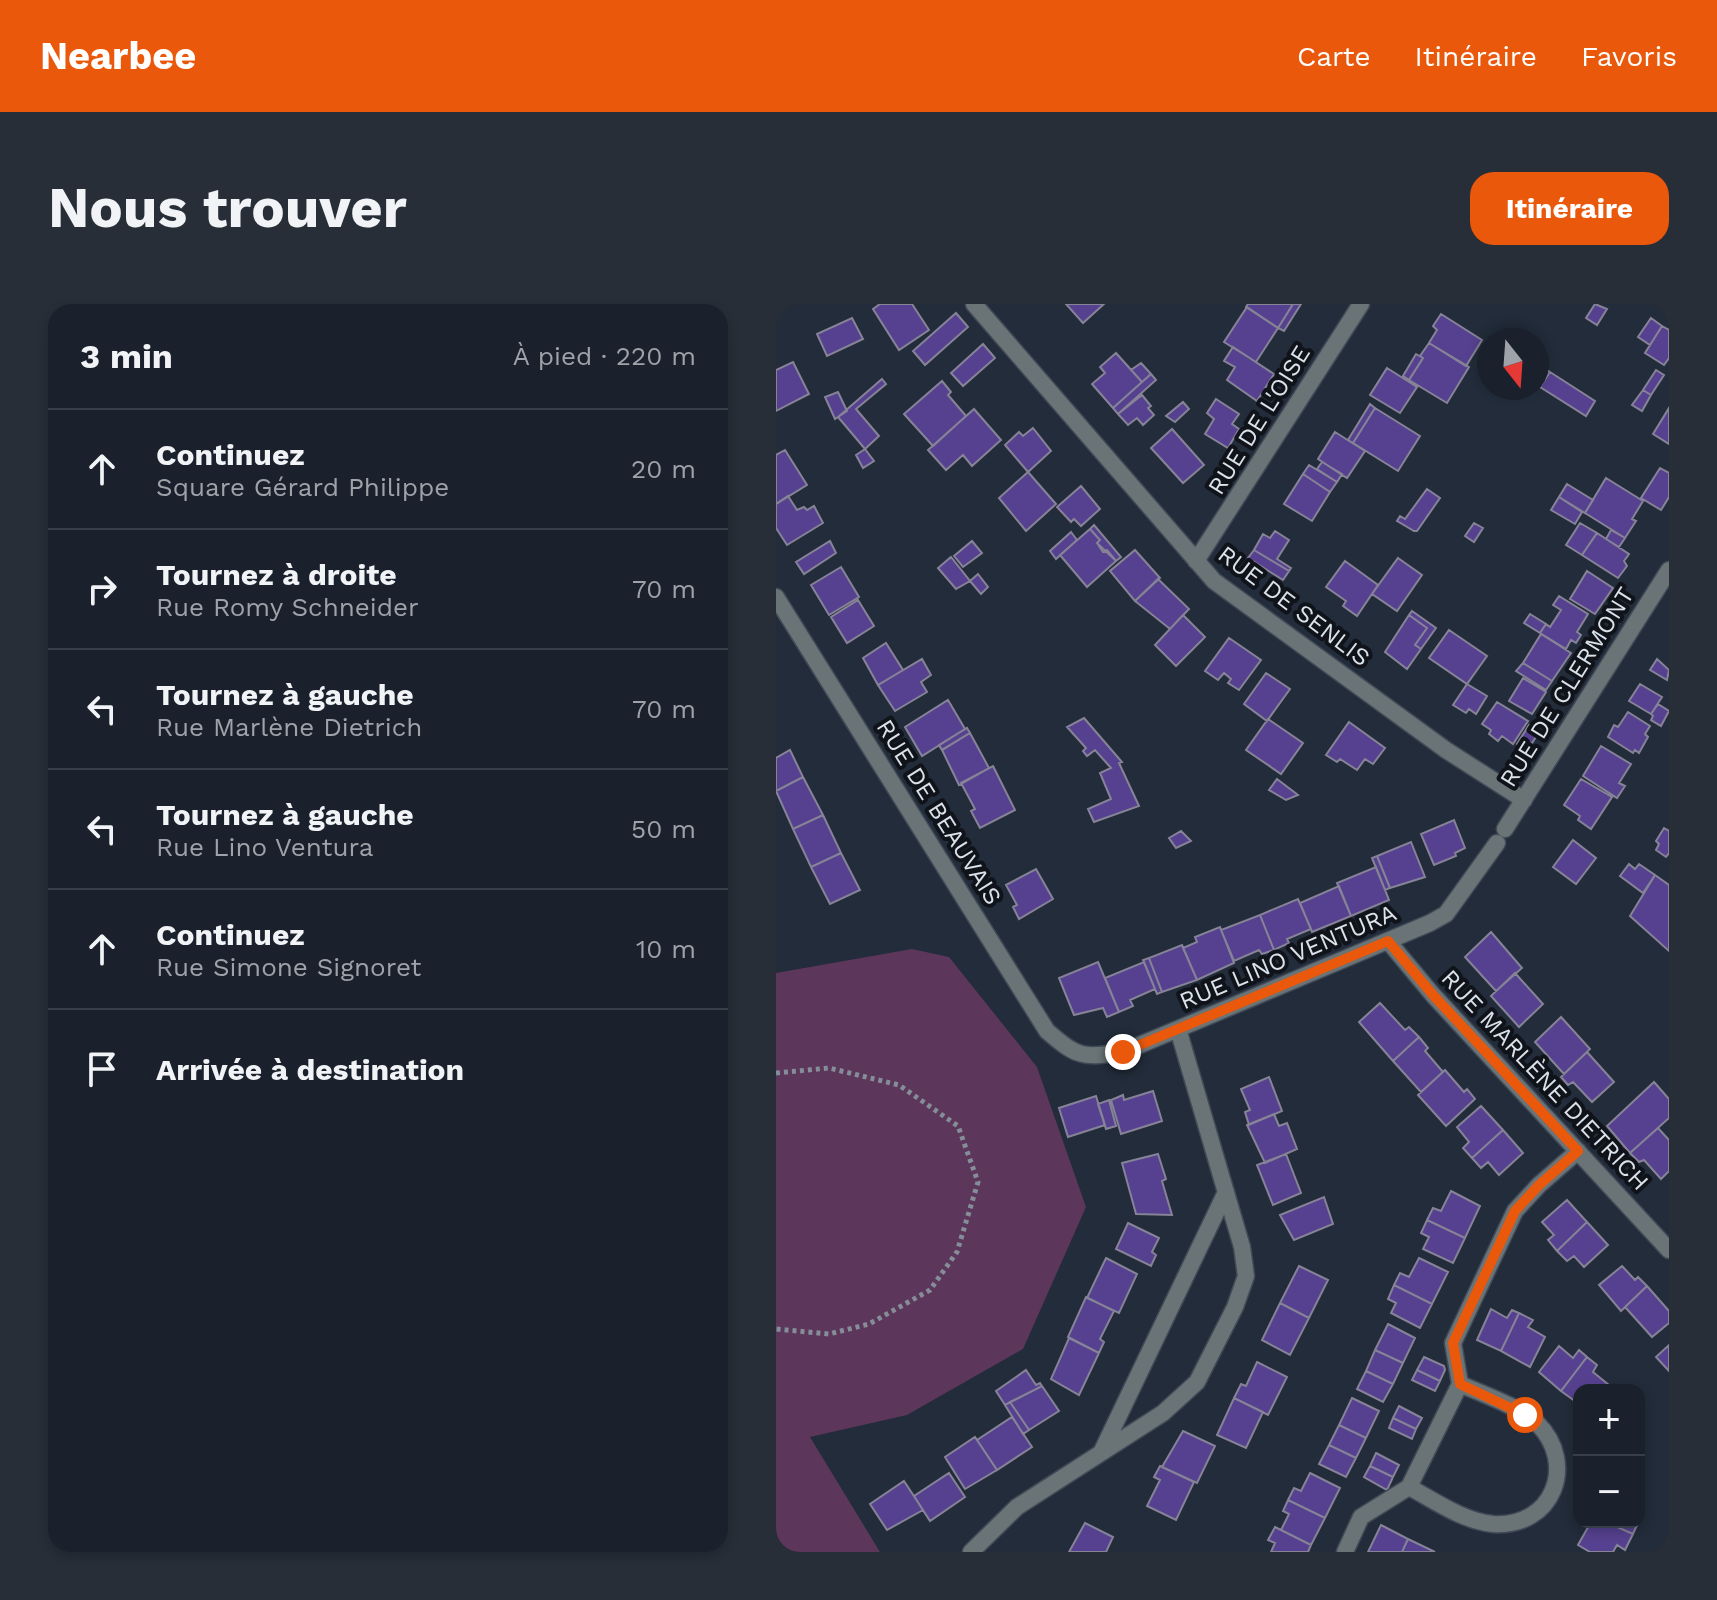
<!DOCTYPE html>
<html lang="fr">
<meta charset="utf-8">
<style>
body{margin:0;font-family:"Work Sans",sans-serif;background:#272e38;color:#f1f3f6}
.controls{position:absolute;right:24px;bottom:24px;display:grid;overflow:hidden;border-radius:16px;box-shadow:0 4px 12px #0003}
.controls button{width:72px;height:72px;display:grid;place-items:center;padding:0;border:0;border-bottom:2px solid #383e48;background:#1a212c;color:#f1f3f6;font:40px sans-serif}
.compass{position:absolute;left:701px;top:24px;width:72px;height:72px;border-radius:50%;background:#1a212c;box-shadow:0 4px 12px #0003;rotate:163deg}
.stop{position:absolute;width:24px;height:24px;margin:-18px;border:6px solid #ea580c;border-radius:50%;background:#fff}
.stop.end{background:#ea580c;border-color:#fff;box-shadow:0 2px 8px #0008}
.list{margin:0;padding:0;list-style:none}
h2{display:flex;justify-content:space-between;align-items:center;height:104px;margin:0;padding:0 32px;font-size:34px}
h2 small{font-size:26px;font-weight:400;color:#9fa3a9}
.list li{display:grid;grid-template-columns:52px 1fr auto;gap:24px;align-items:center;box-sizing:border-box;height:120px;padding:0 32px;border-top:2px solid #383e48}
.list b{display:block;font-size:30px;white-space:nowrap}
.list p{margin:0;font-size:26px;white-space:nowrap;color:#9fa3a9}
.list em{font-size:26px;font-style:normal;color:#9fa3a9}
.icon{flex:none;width:44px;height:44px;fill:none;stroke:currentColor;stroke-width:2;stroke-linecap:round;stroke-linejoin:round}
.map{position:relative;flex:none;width:893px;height:1248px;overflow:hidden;border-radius:24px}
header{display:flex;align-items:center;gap:48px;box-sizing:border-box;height:112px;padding:0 40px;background:#ea580c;color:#fff}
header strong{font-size:38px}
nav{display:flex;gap:44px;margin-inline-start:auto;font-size:28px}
.intro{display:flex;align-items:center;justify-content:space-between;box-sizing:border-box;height:192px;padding:0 48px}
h1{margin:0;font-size:56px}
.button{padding:20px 36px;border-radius:24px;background:#ea580c;color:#fff;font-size:28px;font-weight:700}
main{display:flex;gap:48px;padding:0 48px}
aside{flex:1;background:#1a212c;border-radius:24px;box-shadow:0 4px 12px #0003}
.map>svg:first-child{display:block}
</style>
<header>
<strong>Nearbee</strong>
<nav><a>Carte</a><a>Itinéraire</a><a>Favoris</a></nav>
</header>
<div class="intro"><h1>Nous trouver</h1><a class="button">Itinéraire</a></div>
<main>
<aside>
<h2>3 min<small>À pied · 220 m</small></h2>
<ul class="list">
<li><svg class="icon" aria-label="ahead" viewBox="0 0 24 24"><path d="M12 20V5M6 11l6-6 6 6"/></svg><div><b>Continuez</b><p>Square Gérard Philippe</p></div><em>20 m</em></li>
<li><svg class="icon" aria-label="right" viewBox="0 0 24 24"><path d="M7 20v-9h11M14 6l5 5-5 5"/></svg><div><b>Tournez à droite</b><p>Rue Romy Schneider</p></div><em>70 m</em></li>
<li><svg class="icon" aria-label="left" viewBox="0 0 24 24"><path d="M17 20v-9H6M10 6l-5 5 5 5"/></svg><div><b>Tournez à gauche</b><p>Rue Marlène Dietrich</p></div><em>70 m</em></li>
<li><svg class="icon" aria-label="left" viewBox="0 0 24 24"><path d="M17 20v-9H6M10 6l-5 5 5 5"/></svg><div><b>Tournez à gauche</b><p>Rue Lino Ventura</p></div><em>50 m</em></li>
<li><svg class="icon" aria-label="ahead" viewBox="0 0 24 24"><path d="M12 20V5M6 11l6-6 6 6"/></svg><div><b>Continuez</b><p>Rue Simone Signoret</p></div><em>10 m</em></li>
<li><svg class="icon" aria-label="arrive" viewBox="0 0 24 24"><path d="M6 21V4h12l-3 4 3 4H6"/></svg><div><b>Arrivée à destination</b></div></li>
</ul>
</aside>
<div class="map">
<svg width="893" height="1248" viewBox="0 0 893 1248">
<rect width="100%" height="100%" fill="#222c3a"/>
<path fill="#5c365b" d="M136 645 173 653 261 763 310 903 247 1045 131 1111 34 1133 104 1248H0V669Z"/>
<path fill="#564190" stroke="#868397" stroke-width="2" d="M104 0H136L153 26 123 46 97 5Z
M290 0H328L307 19Z
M472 0H517L502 24 470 3Z
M517 0H525L508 27 502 24Z
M819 0 831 5 821 21 810 14Z
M471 3 502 24 480 58 448 38Z
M180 9 192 23 149 61 137 47Z
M665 10 706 36 690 62 653 39 661 26 657 22Z
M76 14 87 35 51 52 41 30Z
M875 14 886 22 874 41 862 33Z
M886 22 893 26V54L888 61 869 49Z
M653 39 693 63 671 99 633 76 647 54 644 52Z
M207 40 219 54 187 82 175 69Z
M457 43 498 70 481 97 451 76 459 63 448 57Z
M340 49 366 78 337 104 316 80 329 69 324 63Z
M640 50 647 54 633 76 627 72Z
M17 58 33 90 0 107V66Z
M365 59 375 70 366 78 355 66Z
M761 59 774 68 764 83 761 81Z
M611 64 641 83 624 109 594 91Z
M880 66 888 71 875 91 867 86Z
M774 68 819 97 810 112 764 83Z
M375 70 380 76 342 110 337 104Z
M106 75 110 80 80 105 103 132 89 145 62 113Z
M166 77 175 88 172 91 190 112 157 142 128 110Z
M867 86 875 91 866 107 856 101Z
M62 88 71 107 59 115 49 93Z
M366 91 375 102 372 104 378 111 367 121 361 114 352 121 342 110Z
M440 95 463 110 456 120 463 125 452 144 429 130 438 115 431 109Z
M407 98 413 105 399 118 390 112Z
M594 100 599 104 577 139 572 136Z
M599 104 644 132 622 167 577 139Z
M893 104V140L877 130Z
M198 105 225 136 196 162 187 151 170 166 152 146Z
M257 124 275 147 252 168 229 141 243 128 247 132Z
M396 125 428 161 407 179 375 144Z
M559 128 589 147 571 174 542 155Z
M89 145 98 157 87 164 80 151Z
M9 146 31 181 0 200V151Z
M546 158 566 170 561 178 541 165Z
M533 161 561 178 554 188 527 170Z
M884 164 893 169V193L885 206 865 194Z
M252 168 280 200 250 227 223 194Z
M527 170 554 188 536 217 508 200Z
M830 174 867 197 856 215 860 217 849 234 809 209Z
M791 180 817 196 809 209 783 193Z
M305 182 324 205 305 222 298 215 295 218 281 203Z
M651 185 664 194 641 227H638L621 217 624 212 629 215Z
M12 192 21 206 28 203 31 206 38 202 47 219 11 241 0 224V200Z
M783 193 806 208 799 220 775 206Z
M698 219 707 224 698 238 689 232Z
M804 219 821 229 806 251 790 241Z
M318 221 345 253 340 257 321 239 324 236 314 225Z
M314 225 324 236 321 239 327 248 331 246 340 257 311 283 284 251Z
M835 226 849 234 843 243 830 235Z
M499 227 513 236 501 255 515 264 513 267 478 246 487 230 494 234Z
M295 228 301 236 280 255 274 247Z
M821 229 853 250 848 257 851 262 842 274 806 251Z
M54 237 60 249 28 270 20 258Z
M196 237 206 249 187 263 178 252Z
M359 246 384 274 359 297 334 267Z
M478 246 513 267 507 276 472 254Z
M175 253 194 277 180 285 162 264Z
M622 254 646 271 621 307 596 290Z
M569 257 602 281 581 312 567 302 570 297 550 283Z
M65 263 83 293 53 311 35 281Z
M811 267 837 284 819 310 794 295Z
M202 270 212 283 205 290 194 277Z
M382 275 413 305 394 325 359 297Z
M783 292 812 310 801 328 805 331 800 339 795 336 790 345 764 329 770 320 774 323 785 306 777 301Z
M82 296 98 322 71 339 55 313Z
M636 307 660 324 645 345 639 341 651 324 633 311Z
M754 310 770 320 764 329 748 319Z
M407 311 429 333 400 362 379 341Z
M633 311 651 324 639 341 645 345 631 365 609 348Z
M673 326 711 352 691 380 653 354Z
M765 330 795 349 776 377 747 359Z
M453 334 485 356 463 386 452 379 455 375 448 369 442 376 429 367Z
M110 339 127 366 102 381 87 354Z
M146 355 155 371 145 378 151 388 119 407 102 381Z
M881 355 893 366 891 376 874 366Z
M747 359 776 377 770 386 740 367Z
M490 369 514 385 491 417 468 400Z
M747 374 770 388 756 410 733 397Z
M691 380 711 392 700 410 693 405 690 409 677 401Z
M864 380 886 393 875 410 853 397Z
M172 396 189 425 146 452 129 423Z
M721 398 752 417 737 440 726 432 722 437 713 430 715 426 706 420Z
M882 400 893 407 885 422 875 416 877 412 875 410Z
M852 408 874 422 869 430 872 433 863 449 859 446 857 449 832 433 838 421 842 423Z
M308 414 346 458 343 459 363 502 318 518 312 505 335 495 324 469 335 464 319 446 311 452 307 447 310 444 291 423Z
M492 415 527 439 505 470 470 446Z
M573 418 609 444 597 460 589 455 581 466 564 455 561 458 550 451Z
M753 421 763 428 751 447 741 440Z
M191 424 194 429 166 446 163 441Z
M194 429 213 464 183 481 166 446Z
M825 442 855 460 843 479 849 482 841 494 807 472Z
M14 446 27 473 0 487V454Z
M217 462 239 506 204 524 195 507 199 505 185 479Z
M27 473 47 511 17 525 0 487Z
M501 475 522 491 510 496 493 486Z
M805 475 836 493 815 525 802 516 804 512 788 501Z
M47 511 65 549 35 563 17 525Z
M678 516 689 544 679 549 680 552 658 561 645 530Z
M888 524 893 527V549L890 553 880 546 883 540 880 537Z
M405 527 415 537 400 544 393 534Z
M797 536 820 554 800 580 777 563Z
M635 538 649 573 614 584 601 552Z
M65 549 84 586 54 600 35 563Z
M601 552 614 584 609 586 596 554Z
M853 560 859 565 863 560 879 571 867 589 844 572Z
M600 563 613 596 575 612 561 579Z
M260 565 277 595 243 615 237 603 241 601 230 581Z
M879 571 893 581V647L854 612Z
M563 582 575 612 536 628 524 599Z
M522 595 535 625 511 635 513 639 498 646 484 611Z
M484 611 498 646 486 650 483 646 458 657 445 626Z
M444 623 458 659 421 676 407 644 421 638 419 633Z
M715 628 746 664 720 687 689 653Z
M406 641 421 676 386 688 373 654Z
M373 654 386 688 381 690 367 656Z
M322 658 343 708 331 713 327 704 298 711 283 674Z
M368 658 379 685 354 696 357 702 343 708 329 674Z
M739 669 767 700 743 723 715 692Z
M604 699 629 726 633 723 643 733 617 757 583 718Z
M785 713 814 745 788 770 759 738Z
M643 733 652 744 649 747 667 768 645 788 617 757Z
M811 748 838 778 816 798 797 778 792 781 785 773Z
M669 766 688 788 691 785 699 795 670 822 642 791Z
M493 773 506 807 473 821 469 808 474 806 465 785Z
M878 778 893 795V814L854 849 831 822Z
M377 787 386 817 345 830 335 796 347 791 348 796Z
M320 792 329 821 292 833 283 804Z
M333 796 340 822 330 825 322 800Z
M705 802 727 826 696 854 687 844 693 838 681 823Z
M498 810 503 822 511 819 521 845 489 859 471 821Z
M882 824 893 836V867L885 875 868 856 863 858 854 849Z
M727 826 747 849 723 871 712 858 705 864 696 854Z
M382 850 390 875 386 877 396 911 360 910 346 859Z
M510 850 525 889 497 901 481 861Z
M675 887 704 902 689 934 651 916 657 904 665 907Z
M548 893 557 920 518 936 504 911Z
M791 896 811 918 781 947 772 936 778 931 766 918Z
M651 916 689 934 677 959 647 945 653 933 645 929Z
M811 918 832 941 808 963 798 952 791 957 781 947Z
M352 919 383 934 376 948 380 951 375 962 340 945Z
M330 954 361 970 343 1009 311 994Z
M643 954 672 968 656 1000 618 981 624 969 633 973Z
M523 962 552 976 533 1014 504 999Z
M846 962 859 976 862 973 871 982 845 1007 823 981Z
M618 981 656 1000 644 1024 615 1009 620 999 612 995Z
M871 982 893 1007V1019L876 1033 849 1003Z
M310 993 338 1007 324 1035 328 1038 323 1049 292 1033Z
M504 999 533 1014 514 1051 486 1036Z
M715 1005 731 1014 736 1006 743 1009 725 1047 701 1036Z
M743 1009 757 1016 752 1023 769 1033 754 1063 725 1047Z
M612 1020 639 1034 627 1059 599 1046Z
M293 1034 323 1049 303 1091 275 1075Z
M893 1041V1067L880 1053Z
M783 1042 797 1054 803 1046 811 1053 785 1087 763 1068Z
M599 1046 627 1059 617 1080 590 1067Z
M648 1053 668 1062 669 1066 664 1077 641 1066Z
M811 1053 821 1061 817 1068 833 1081 828 1086H803V1100L785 1087Z
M481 1058 511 1073 492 1111 458 1094 465 1080 470 1082Z
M250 1066 260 1081 264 1079 266 1082 229 1101 220 1087Z
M641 1066 664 1077 659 1087 636 1076Z
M590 1067 617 1080 607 1098 581 1085Z
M266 1082 283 1107 253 1126 234 1098Z
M458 1094 487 1108 470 1144 441 1131Z
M576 1094 603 1107 590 1134 563 1121Z
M234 1098 253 1126 247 1130 229 1101Z
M623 1102 646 1114 640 1125 617 1114Z
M236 1113 256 1143 221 1166 201 1136Z
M617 1114 640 1125 636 1135 613 1124Z
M563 1121 590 1134 580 1154 553 1141Z
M407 1127 439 1142 421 1179 386 1163Z
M199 1133 221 1166 189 1185 169 1153Z
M553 1141 580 1154 570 1173 543 1160Z
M600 1149 623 1161 617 1173 594 1162Z
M384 1162 418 1178 400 1216 371 1202 384 1176 378 1173Z
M594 1162 617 1173 611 1186 588 1173Z
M173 1169 189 1193 154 1217 138 1192Z
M534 1169 564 1184 549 1214 512 1196 518 1184 525 1187Z
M128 1177 147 1206 111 1226 94 1200Z
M512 1196 549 1214 535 1241 505 1226 513 1210 507 1207Z
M815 1218H830L857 1230 849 1246 841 1241 837 1248H814L802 1241Z
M830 1218H857L861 1221 857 1230Z
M309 1219 337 1233 330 1248H293Z
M605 1221 632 1235 626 1248H592Z
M499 1223 535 1241 532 1248H495L499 1239 492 1236Z
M632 1235 659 1248H626Z"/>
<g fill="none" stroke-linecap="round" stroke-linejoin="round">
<g stroke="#404956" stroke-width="19">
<path id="minor" d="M198 0 438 277 670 446 748 496
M420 257 585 0
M0 293 271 727C302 754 307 754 347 748L654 619 670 610 721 539
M729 525 893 266
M612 637 657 691 893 946
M325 1149 450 888
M633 1183 684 1080 677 1039 739 907 763 881 802 847
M633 1183C659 1197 687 1217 717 1220 777 1224 802 1160 761 1119 744 1103 706 1090 684 1080
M195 1248 241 1203 387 1109 421 1078 459 1003 470 972 466 943 402 725
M569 1248 585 1213 633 1183"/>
</g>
<path stroke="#858d98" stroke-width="5" stroke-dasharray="4 4" stroke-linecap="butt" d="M0 769 53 764 123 781 182 822 202 878 181 948 154 986 93 1020 53 1030 0 1025"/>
<use href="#minor" stroke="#6a7477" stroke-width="16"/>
</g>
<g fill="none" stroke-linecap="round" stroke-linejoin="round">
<path stroke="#ea580c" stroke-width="10" d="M347 748 612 637 657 691 802 847 763 881 739 907 677 1039 684 1080 749 1111"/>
</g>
<g text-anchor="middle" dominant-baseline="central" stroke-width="8" stroke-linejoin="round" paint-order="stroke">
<g font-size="24" fill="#dbe2eb" stroke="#10141a">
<text transform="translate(483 116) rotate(-58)">RUE DE L'OISE</text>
<text transform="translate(518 302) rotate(37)">RUE DE SENLIS</text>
<text transform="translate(791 383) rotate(-58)">RUE DE CLERMONT</text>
<text transform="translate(163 508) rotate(58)">RUE DE BEAUVAIS</text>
<text transform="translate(512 653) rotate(-23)">RUE LINO VENTURA</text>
<text transform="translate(769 776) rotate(47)">RUE MARLÈNE DIETRICH</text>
</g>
</g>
</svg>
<div class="controls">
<button>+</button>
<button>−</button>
</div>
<svg class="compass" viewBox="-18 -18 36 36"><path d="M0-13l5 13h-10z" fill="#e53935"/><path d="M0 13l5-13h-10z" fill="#9fa3a9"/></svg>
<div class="stop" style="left:749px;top:1111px"></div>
<div class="stop end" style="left:347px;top:748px"></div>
</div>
</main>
